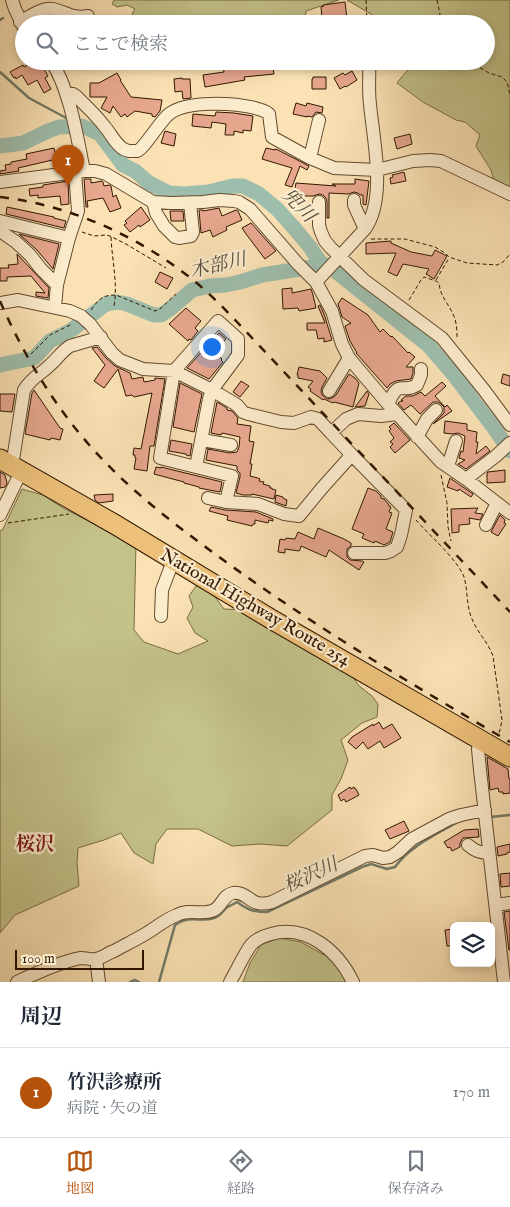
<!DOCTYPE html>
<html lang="ja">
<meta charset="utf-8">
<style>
body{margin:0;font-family:"IM FELL English","Noto Serif JP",serif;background:#f2f2f3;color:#1f2937}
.controls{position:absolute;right:15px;bottom:15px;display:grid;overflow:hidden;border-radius:8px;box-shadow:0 2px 8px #0003}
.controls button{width:45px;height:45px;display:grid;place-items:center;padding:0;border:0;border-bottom:1px solid #e0e1e3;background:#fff;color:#1f2937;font:25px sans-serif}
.scale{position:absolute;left:15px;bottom:12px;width:129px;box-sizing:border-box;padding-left:5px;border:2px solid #311700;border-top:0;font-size:14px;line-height:18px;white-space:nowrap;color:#311700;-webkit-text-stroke:4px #fcecce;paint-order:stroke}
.you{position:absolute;left:211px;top:346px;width:18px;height:18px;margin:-12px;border:4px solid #fff;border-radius:50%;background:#1a73e8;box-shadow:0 0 0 8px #1a73e833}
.badge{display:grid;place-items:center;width:32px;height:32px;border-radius:50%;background:#b45309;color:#fff;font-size:16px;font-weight:700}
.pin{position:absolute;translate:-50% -41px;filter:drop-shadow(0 1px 2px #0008)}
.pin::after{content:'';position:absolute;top:26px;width:18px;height:15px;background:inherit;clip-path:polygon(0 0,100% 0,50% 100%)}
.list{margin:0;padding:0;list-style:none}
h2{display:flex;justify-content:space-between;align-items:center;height:65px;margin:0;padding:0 20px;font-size:21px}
h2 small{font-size:16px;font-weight:400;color:#747a83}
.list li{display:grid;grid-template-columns:32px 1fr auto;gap:15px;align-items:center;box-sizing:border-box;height:90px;padding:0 20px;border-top:1px solid #e0e1e3}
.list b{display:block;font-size:19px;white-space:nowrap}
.list p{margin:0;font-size:16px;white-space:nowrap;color:#747a83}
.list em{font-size:16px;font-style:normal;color:#747a83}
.icon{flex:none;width:28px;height:28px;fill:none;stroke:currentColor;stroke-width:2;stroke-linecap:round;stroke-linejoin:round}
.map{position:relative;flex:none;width:510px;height:982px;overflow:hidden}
.search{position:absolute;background:#fff;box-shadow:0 2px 8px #0003;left:15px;right:15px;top:15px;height:55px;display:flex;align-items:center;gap:12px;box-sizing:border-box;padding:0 18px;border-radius:28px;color:#747a83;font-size:19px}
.sheet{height:155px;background:#fff}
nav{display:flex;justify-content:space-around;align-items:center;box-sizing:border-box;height:70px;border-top:1px solid #e0e1e3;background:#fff;font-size:14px;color:#747a83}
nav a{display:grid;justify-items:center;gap:2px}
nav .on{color:#b45309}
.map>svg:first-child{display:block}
</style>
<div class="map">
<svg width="510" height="982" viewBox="0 0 510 982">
<rect width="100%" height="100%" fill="#fae2b4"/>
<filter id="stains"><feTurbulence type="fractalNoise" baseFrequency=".004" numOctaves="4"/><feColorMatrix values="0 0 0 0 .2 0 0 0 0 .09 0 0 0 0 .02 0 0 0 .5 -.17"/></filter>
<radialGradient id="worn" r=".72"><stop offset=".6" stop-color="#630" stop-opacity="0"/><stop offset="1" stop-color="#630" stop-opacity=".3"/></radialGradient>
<path fill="#c3c289" stroke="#7a6c44" d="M114 0H339L306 11 304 24H137L139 21 133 18 132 14 135 9 127 5 117 7 112 4Z
M347 0H510V191L494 181 491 170 476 146 480 135 465 122 456 120 423 102 397 83C401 77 411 68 413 61H486V24H379L371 14Z
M153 61H211L192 69H168L152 66Z
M22 489 43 495 63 508 104 529 136 543 134 630 144 642 178 654 208 641 195 633 187 618 193 607 189 596 196 586 210 590 224 609 246 610 351 673 358 685 372 696 378 704 377 717 362 723 341 740 348 760 341 779 332 795V810L287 846 260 844 232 846 198 829H167L156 844 153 864 134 853 121 833 104 840 78 848 77 863 79 886 15 915 0 933V531L3 529Z
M279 938 301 942 326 956 340 967 347 982H243L250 963 261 945Z"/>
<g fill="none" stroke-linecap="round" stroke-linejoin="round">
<path stroke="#727b68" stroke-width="2.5" d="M0 20 3 18
M0 72 29 98 68 119
M490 817 510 815
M130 982 135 980 139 982
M159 982 175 925C191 914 200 923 214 918 220 916 222 912 226 908 229 906 234 904 237 902 248 910 254 912 267 912L362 867 371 864 387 869 395 867C409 847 435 835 456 823"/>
<path stroke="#9ebead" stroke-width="15" d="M0 146 23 143 48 131 59 127 82 126 100 134 123 165 135 171 149 183 169 193 185 194 208 192 233 186H243L259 194 277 209 295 229 310 247 320 262 334 270 429 346 454 375 494 428 510 451
M0 365 34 358 50 341 70 331 106 304 117 302 127 304 154 315H161L170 309 192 290 210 286 226 285 240 282 262 275 313 267"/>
</g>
<path fill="#e7a78f" stroke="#311700" d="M345 2 347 19 325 22V18H322L321 7 324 6 323 5Z
M112 16 114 17V24H99V17Z
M34 61 36 64 40 62 48 76 45 78 51 89 44 93 37 80 28 85 22 75 16 79 15 77 14 78 10 72 23 65 24 67Z
M242 62V65L261 63 262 69 273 67 274 74 244 77 245 80 205 87 203 75 224 72 223 65Z
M352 71 357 80 346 87 345 86 340 89 334 78 343 73 345 75Z
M117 73 121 80H120L131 97 162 100 160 111 155 117 152 116V114L135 111 127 117 125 114 121 117 113 106 110 113 101 108 107 97H90V83H99Z
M313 77H326V89H312V79H313Z
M182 78V79H190L191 98 183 99 182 91 175 92 174 79Z
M296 103 306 106 307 103 323 107 322 113 316 112 312 117 307 116V117L293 114Z
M216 112 234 113 253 116 251 131 243 130V133L234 131V135H225L226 124 212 122 211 128 192 126 193 114 215 116Z
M165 131 176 134 174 146 161 143Z
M410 134 412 144 397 149 394 138Z
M54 148 57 159 18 168 19 171 0 174V171L6 170 5 165 11 164V162L27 159 26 154Z
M266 148 275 150V149L278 150 309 166 307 170 300 166 292 187 285 185 292 168 262 159Z
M404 172 406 181 391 184 390 178 393 177 392 175Z
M84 179H91V183L102 181 103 182 104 186 109 185 111 186 113 197 116 195 121 208 110 212 103 198 87 201 88 207H86Z
M355 179 369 181 366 205 363 204V195H360L358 193 354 192 348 194 329 193V218H327V202L326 198 323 195 319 194 313 196H302L300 204 293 202 296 183 336 186 332 184H355Z
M68 181 69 204 61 205 60 196 38 198V195L30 196 29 189 43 187V185Z
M7 207 54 217V218L66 221 64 228 6 214Z
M141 207 150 220 140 227 139 225 130 232 124 225 127 223 125 221Z
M219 208 222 216 236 210 238 211 242 220 226 227 227 230 213 237 210 230 201 233 199 210H203V211Z
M170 211H183L184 221H171Z
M251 223 276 251 265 259 246 234 242 228Z
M19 234 59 244 53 269 36 249Z
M391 241V243L411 252 432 256 435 250 447 256 434 279 426 274 429 269 403 264 397 276 388 272 396 253 366 254V243Z
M17 254 49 288 48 298 36 296V292L45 293 31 276 7 277V281H0V268H9L8 265 18 264Z
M160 272 173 278 167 289 155 282Z
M292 288V293L311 289 313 295 316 308 299 311 298 308 283 309 282 289Z
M342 298 368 315 380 332 383 329 391 337 392 336 408 353 409 352 415 357 406 367H413V373L411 379 396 381 390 384 387 388 356 353H357L350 341 345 326 351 323 342 317 338 304Z
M320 305 324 314 332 340 324 342V338L318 339 316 330H307V323H325L318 306Z
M186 308 201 321 195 328 198 331 191 340 189 339 188 341 169 324Z
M219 333 226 339 218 348 222 352 219 356 222 359 221 360 223 362 209 379 187 368Z
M97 347 106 358 115 366 130 373 132 379 143 377 144 382 155 380V378L165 379 154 446H150L147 471 134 469 136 458H135V455H133L134 448 141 449 152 393 134 397 132 395 126 396 118 369 104 388 94 381 105 365 92 348Z
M299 367 320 371 327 378 322 387 321 391 322 395 328 399 332 398 336 395 349 374 355 378 359 383 353 407 334 402 333 403 324 399 323 400 310 391 311 389 308 387 313 381 298 378V375H297Z
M503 374 510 376V386L501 383Z
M241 381 249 386 240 397 233 392Z
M442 382 446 386 435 396 445 407 447 405 452 411 433 424 444 413V407L441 404 438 402H433L420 414 411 405 404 410 398 403 401 401H403L401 400 406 396H413L421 392 425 396Z
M180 383 202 394 194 432 173 427Z
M34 390 60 428 63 429 60 440 51 438 50 440 25 434 32 393Z
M367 391 369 394 365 406 355 407Z
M0 394H15L12 412 0 411Z
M217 402 227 408V410L232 411 238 418 237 424 251 426 249 441 254 442 250 464H252L250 476 258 478 260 479 259 481 264 482 263 484 270 486V488H272V489L276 490 274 499 252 494V495H243L236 493 240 477V473L237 470V466L206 460 208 449 230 453 237 452 239 447 240 437 222 433 221 435 211 433Z
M445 421 467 424V430L477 432 476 442H478L476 454 486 446 490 451 466 469 458 464 465 460 459 458 461 451 463 452 465 436 458 433 452 434 444 433Z
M394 423 410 440 395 453 390 447 393 444 390 442 394 438 389 431 391 429 389 427Z
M171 440 192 444 190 456 186 455V454L169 451Z
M156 467 161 468V467L222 482 220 492 199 488V487L184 483V482L154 474Z
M505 470V482L487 483V473L488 472Z
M0 472 5 475 7 483 5 487 0 488Z
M450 478 473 494 471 497 459 489 458 491 447 487Z
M368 488 376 491 381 496V498L384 499 389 505V506L391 507 389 512 392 513 386 529 393 532 390 542 384 545 375 541 374 543 362 538 364 534 352 529Z
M113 494V501L99 503 95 500 94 495Z
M276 495 283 497V498L287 500 286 506 275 502Z
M211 507 225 510 256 512 273 519V521L269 520 268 523 255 520V524H253L252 526 227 520 228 516 209 511Z
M478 508 475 513 483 514 480 520 469 518 470 524 459 525V532L452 533 451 509Z
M500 515 505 520 504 523 506 524 498 536 491 532Z
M318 528 344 539 351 543V546L347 549V557L350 560 362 561 364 562 359 570 329 550 326 557 301 546 300 550 299 551 285 549V553L278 552 280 539 285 540 286 538 295 539 298 532 314 539Z
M379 722 383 729 392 724 401 738 384 748 380 741 368 749 363 742 356 749 348 742 352 737 373 724V726Z
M487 757 508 769 509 779H510V793L503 794V792H499L498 788 490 790Z
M350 787 351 789 354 787 355 789H356L359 795 346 802 344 799 341 801 338 795Z
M404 821 409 831 390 839 385 830Z
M478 829 479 837 463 838 460 843V847L452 851 450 847 448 848 444 842 464 830Z
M510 844V852L507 853V854L498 856 497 847Z
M510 873V886L501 887 500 874Z
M510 911V950H509L504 912Z
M454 929V946H447L445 930Z"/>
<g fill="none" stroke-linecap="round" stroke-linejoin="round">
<g stroke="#634a2d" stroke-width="14">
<path id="minor" d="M12 0 15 9 24 28
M20 22C29 17 43 7 53 9 67 12 72 19 88 16
M51 61C70 89 77 137 84 171
M66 94H73L76 96C86 106 97 116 105 127 111 134 115 143 122 148 124 150 126 150 129 151 130 151 135 151 137 151 144 149 160 121 169 114 187 100 234 103 255 108 260 110 265 110 269 114L272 137 310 158 334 168 377 170 413 161 430 160 441 161 510 194
M310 158 319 120
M0 182 84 171H95L106 174 153 202 171 203 203 202 219 200 234 201 239 202 250 209 298 264 316 282 332 311 342 344 349 358 388 404 429 449 441 462 466 479 510 513
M354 200V205L365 229
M153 202 156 213 164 226 175 237 179 238 191 236 193 232 190 203
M319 202V225L321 232 325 241 331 248 364 280 442 338 484 390 510 425
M0 221 69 238 57 285 55 307
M0 231 16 242 30 255 41 269 57 285
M69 238 78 211 75 173
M316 282 365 229C387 198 373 139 370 104 368 90 370 75 369 61
M0 303 18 300 70 311 81 316
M218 321 238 339V355L212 390 209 399 196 467 160 458 174 371Z
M90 324 112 353 120 360 143 369 174 371 212 390 237 405 243 412 248 414 281 422 294 423 311 417 318 419 331 433 346 419 358 414 381 416 397 414
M329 391 349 358
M388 404C400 377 401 395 417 385L421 375V369
M417 437 427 419 436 410
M202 440 231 445
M350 453 406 510 401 535 397 547 391 551 385 553H354
M12 466 24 390C32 377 40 375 50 365 57 359 62 351 70 346L101 337
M448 466 456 441
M196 467 232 476 226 502 208 498
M466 479 496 456 510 443
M226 502 258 504 284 514 299 516 322 488 348 459 350 453 331 433
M0 515 21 472
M486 525 497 503
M161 616 162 590 173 561
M480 740 478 749 480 770 504 982
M468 845C475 851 480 853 489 853
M496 905 510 903
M96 959 99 982
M17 982C34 974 62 961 81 958 86 958 92 960 96 959 102 958 108 953 114 951 125 945 137 939 147 933 157 927 166 919 177 915 190 908 203 916 214 910 222 906 223 895 233 893 249 891 250 909 272 902L365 856 373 855 383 858 390 857 398 852 412 839 449 819 461 815 485 810
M230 982C236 972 244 954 251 945 256 939 263 936 271 934 307 924 338 951 353 982"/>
</g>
<g stroke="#311700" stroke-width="21">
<path id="highway" d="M0 459 116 525 271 619 510 757"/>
</g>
<path stroke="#311700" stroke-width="1" stroke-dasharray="4 2.5" stroke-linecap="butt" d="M366 0 367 24
M437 0 442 24
M469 61 489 73 502 77 507 82 510 95
M82 232 94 236 106 235 110 236 126 244 166 268
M111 237C112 261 118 283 114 307
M371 239H405L435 247 445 253 449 257 467 263 497 265 503 262 510 254
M436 280 449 258
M409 300 421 280 424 277 436 281 439 283C440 296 448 303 453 314 457 322 457 331 457 339
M91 310C99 299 102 295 116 295L155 311 160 309 176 294
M31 354 50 335 72 324
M441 475 447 503 448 527 451 541
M416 520C428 534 458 560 464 577 468 590 466 605 472 619 477 632 488 642 493 656L502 720 500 730 498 735
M8 523 69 514"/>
<use href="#minor" stroke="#fcecce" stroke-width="12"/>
<use href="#highway" stroke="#edc17a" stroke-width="19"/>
<path stroke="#311700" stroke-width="2.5" stroke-dasharray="9 9" stroke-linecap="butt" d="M0 197C68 205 134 234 188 276 206 290 222 306 238 323L510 612
M0 301C23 354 53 404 91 447 131 492 178 527 226 562 317 628 413 685 510 742"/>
<g stroke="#634a2d" stroke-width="14" stroke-linecap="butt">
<path id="minor-bridge" d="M81 316 90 324"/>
</g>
<use href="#minor-bridge" stroke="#fcecce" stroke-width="12"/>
</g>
<g text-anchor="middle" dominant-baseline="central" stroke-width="4.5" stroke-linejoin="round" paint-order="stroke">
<g font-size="18" fill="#311700" stroke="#fcecce">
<text transform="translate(255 608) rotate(30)">National Highway Route 254</text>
</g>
<g font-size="19" font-style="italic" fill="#57513d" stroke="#fcecce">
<text transform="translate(298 206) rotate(46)">兜川</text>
<text transform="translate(218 266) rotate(-13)">木部川</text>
<text transform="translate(311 876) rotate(-25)">桜沢川</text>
</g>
<g font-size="19" font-weight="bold" fill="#7a1f14" stroke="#fcecce">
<text x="35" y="845">桜沢</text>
</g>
</g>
<rect width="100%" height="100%" filter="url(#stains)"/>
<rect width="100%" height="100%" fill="url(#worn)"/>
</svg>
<div class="controls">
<button><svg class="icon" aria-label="layers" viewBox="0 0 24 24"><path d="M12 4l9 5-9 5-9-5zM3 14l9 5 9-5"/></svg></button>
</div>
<div class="scale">100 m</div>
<div class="you"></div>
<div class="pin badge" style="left:68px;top:186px">1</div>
<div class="search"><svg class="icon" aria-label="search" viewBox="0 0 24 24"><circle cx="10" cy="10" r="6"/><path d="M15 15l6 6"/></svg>ここで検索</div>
</div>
<section class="sheet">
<h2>周辺<small></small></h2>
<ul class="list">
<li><span class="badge">1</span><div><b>竹沢診療所</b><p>病院 · 矢の道</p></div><em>170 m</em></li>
</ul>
</section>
<nav>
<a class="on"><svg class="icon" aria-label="map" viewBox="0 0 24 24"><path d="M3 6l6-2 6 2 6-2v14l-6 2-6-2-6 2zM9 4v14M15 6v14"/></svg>地図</a>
<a><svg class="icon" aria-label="directions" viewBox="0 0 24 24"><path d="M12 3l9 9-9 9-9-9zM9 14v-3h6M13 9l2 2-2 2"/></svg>経路</a>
<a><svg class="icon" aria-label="saved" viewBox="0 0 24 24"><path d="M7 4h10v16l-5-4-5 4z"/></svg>保存済み</a>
</nav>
